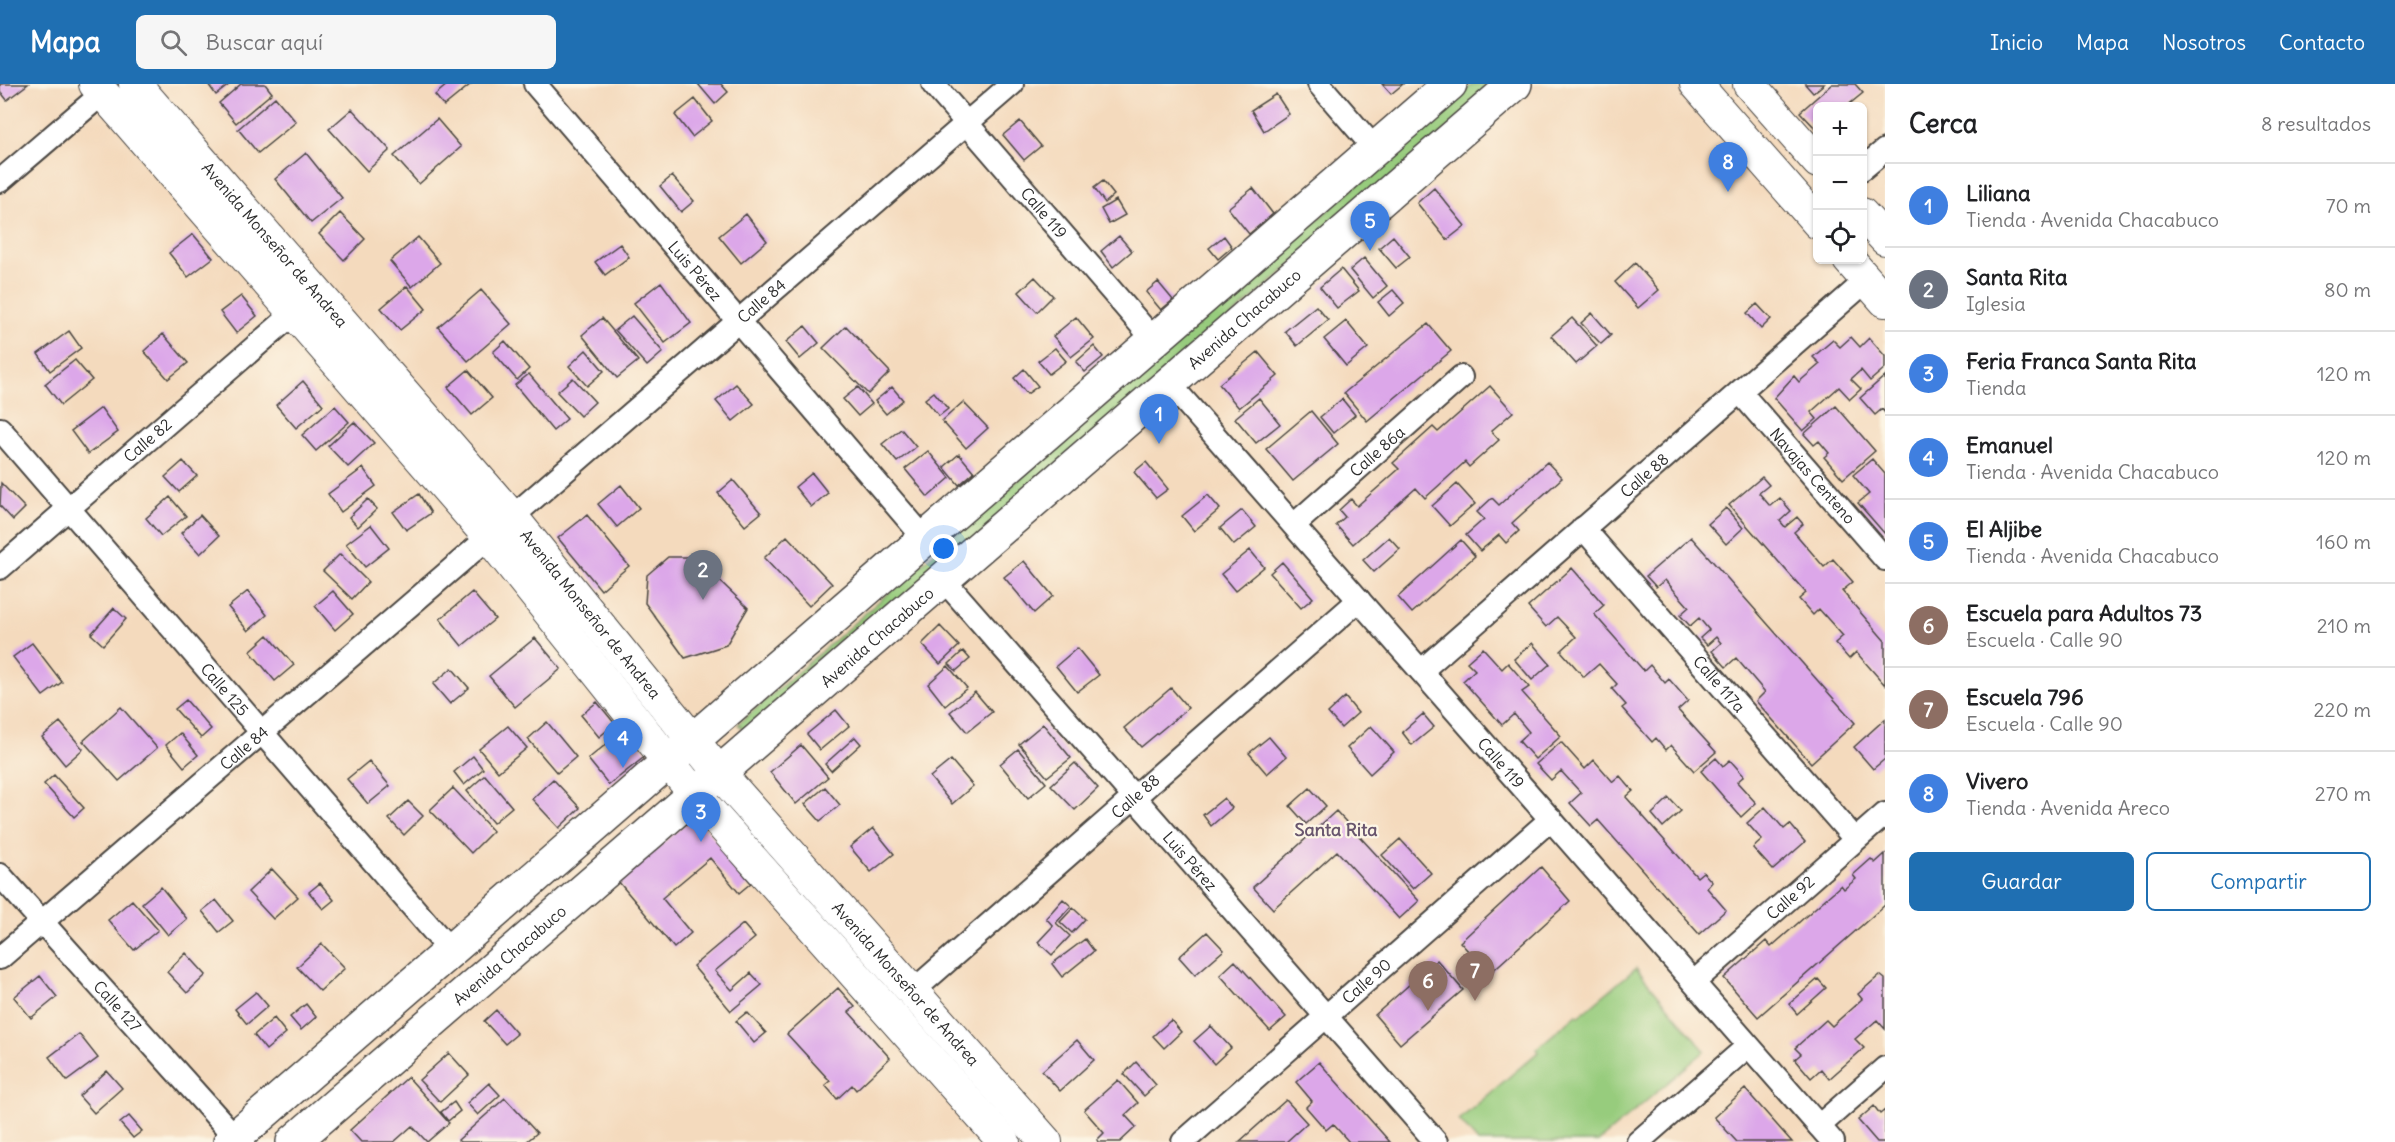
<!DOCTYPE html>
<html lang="es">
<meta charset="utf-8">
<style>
body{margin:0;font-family:Delius,sans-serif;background:#f6f6f6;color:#202124}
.controls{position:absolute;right:18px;top:18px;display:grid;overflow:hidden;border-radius:9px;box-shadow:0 2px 4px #0004}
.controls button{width:54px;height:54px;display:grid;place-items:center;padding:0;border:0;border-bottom:2px solid #e0e0e0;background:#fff;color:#202124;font:30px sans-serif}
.you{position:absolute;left:944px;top:465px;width:21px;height:21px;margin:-15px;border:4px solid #fff;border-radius:50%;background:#1a73e8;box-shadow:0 0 0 9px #1a73e833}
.badge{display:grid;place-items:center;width:39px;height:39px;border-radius:50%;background:#1f6fb2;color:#fff;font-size:20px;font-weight:700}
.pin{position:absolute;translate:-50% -50px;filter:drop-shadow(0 2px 3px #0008)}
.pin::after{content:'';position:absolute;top:32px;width:21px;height:18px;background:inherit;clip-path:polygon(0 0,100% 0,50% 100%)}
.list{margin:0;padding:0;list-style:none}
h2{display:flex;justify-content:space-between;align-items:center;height:78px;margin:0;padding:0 24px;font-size:26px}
h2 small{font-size:20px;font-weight:400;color:#757577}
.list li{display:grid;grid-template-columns:39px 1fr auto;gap:18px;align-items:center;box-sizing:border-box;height:84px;padding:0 24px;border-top:2px solid #e0e0e0}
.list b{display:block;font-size:22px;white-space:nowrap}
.list p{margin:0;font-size:20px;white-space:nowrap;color:#757577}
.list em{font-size:20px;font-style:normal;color:#757577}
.actions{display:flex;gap:12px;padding:18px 24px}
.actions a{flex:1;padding:14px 0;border:2px solid #1f6fb2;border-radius:9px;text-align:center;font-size:21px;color:#1f6fb2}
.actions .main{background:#1f6fb2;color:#fff}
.icon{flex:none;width:33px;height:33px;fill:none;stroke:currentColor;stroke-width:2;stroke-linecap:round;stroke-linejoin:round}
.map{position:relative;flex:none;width:1885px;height:1058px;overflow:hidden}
header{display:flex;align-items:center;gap:36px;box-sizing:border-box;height:84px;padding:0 30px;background:#1f6fb2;color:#fff}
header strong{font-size:28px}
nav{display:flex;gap:33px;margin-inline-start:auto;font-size:21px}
.search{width:420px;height:54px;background:#f6f6f6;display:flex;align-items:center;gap:15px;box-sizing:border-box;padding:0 21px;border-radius:9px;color:#757577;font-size:22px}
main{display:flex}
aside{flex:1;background:#fff}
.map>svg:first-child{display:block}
</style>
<header>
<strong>Mapa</strong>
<div class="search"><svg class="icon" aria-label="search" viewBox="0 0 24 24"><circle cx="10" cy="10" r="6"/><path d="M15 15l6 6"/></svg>Buscar aquí</div>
<nav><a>Inicio</a><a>Mapa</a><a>Nosotros</a><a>Contacto</a></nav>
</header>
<main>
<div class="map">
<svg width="1885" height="1058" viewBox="0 0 1885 1058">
<rect width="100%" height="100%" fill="#fcf5e5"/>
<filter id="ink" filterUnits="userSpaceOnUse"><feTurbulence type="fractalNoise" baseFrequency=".0167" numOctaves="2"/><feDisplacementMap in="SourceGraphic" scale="12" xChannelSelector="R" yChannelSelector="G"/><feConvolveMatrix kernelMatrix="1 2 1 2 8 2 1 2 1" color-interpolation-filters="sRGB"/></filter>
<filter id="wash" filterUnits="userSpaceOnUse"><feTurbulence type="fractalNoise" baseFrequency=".008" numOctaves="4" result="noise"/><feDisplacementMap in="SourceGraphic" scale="24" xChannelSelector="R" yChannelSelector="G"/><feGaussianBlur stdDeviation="1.35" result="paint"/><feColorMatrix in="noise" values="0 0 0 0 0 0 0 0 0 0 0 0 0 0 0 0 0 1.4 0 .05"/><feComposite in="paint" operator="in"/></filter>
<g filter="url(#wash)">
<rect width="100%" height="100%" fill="#f4dabd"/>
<path fill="#97cc7d" stroke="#617c54" stroke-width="1.5" d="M1473 0H1499L749 652 738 640Z
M1636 884 1705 967 1598 1058H1478L1459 1036 1538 968 1536 965 1577 930 1579 932Z"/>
<g id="blocks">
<path fill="#dca7e9" d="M0 0H28L7 16 0 7Z
M208 0H230L216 11Z
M241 0H265L272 9 236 39 219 19Z
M448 0H471L444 22 435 11Z
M698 0H721L728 8 715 20Z
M1382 0H1403L1391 10Z
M1805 0H1824L1813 9Z
M1832 0H1855L1863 9 1847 22H1818V47L1800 28Z
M1276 10 1289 30 1264 47 1251 26Z
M275 13 296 38 258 69 238 45Z
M695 15 712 37 692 53 675 31Z
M352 25 390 66 367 87 329 45Z
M437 35 461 63 419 100 394 72Z
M1020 37 1041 62 1024 76 1003 51Z
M306 69 342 114 311 139 275 95Z
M672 92 694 117 681 128 660 102Z
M1103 97 1114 111 1105 119 1094 104Z
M1253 104 1273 130 1249 150 1228 124Z
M1434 104 1465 142 1447 156 1417 119Z
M1116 116 1125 131 1109 140 1101 125Z
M340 129 365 155 344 176 319 150Z
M746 130 767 157 741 179 719 152Z
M193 150 213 174 188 193 169 169Z
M1119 152 1132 167 1113 183 1101 167Z
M1224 152 1232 163 1218 175 1209 164Z
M1393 152 1410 173 1396 184 1379 164Z
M418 153 440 179 412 203 390 177Z
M620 160 629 173 605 191 595 178Z
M1364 174 1387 202 1373 214 1350 186Z
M1635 179 1659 206 1638 224 1615 198Z
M1341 185 1359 207 1337 224 1320 203Z
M1035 193 1053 212 1037 228 1019 208Z
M661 198 691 239 665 259 634 219Z
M1158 198 1173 216 1161 226 1146 208Z
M407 202 426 225 400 246 381 224Z
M481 206 511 240 468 277 438 243Z
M1393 206 1404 219 1389 232 1378 218Z
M241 212 257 232 236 249 220 228Z
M1757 220 1771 235 1761 245 1747 229Z
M1316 222 1328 236 1297 262 1285 247Z
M1592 229 1611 251 1601 260 1581 239Z
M632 232 663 268 647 282 615 246Z
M1076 233 1094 255 1071 273 1053 252Z
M602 234 638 277 617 294 582 251Z
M1572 234 1597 262 1576 280 1551 252Z
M1346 237 1368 264 1346 282 1324 255Z
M1428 240 1451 267 1367 337 1344 309Z
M805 242 819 259 800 275 786 258Z
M846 242 890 288 868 310 823 264Z
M69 247 81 264 50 287 38 270Z
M163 250 188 279 168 295 144 267Z
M1851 253 1860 263 1869 254 1885 272V284L1870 297 1861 286 1851 295 1861 305 1850 315 1839 303 1811 328 1817 335 1803 347 1774 314 1794 292 1799 298 1820 280 1813 273 1833 256 1840 263Z
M505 257 529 285 517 296 493 268Z
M1094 262 1103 273 1085 288 1076 278Z
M1055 264 1066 277 1049 290 1038 277Z
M586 266 604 287 587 302 569 282Z
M1258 268 1278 292 1239 324 1219 300Z
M75 276 92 296 61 321 45 300Z
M1024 285 1038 302 1027 310 1014 294Z
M468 286 492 314 472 331 448 303Z
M529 290 567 335 553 347 515 301Z
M1885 292V329L1882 325 1875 331 1860 314Z
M573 294 595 318 580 332 557 308Z
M303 297 323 321 296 344 276 321Z
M736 300 754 320 733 337 716 317Z
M1490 302 1513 328 1491 347 1499 356 1469 383 1465 378 1425 414 1416 404 1353 460 1336 441 1345 433 1339 426 1351 415 1357 422 1399 385 1393 379 1433 343 1438 348Z
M858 303 872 320 858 332 843 315Z
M892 303 903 316 886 330 875 317Z
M934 308 948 325 939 332 925 315Z
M1259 314 1280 340 1256 359 1235 334Z
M1342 315 1355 331 1333 349 1320 333Z
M963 318 988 344 966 364 942 337Z
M335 322 349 338 316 367 302 351Z
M1836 322 1875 367 1843 395 1824 373 1829 369 1819 357 1814 361 1804 350Z
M101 324 118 348 88 370 71 347Z
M1311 327 1338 360 1293 397 1266 365Z
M354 338 374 359 348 383 328 362Z
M901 345 916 363 897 378 882 360Z
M928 367 950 394 928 413 905 385Z
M959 370 974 388 959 401 944 383Z
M1872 375 1885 390V450L1858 419 1869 410 1853 391Z
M183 377 197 392 179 408 165 393Z
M1146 378 1168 405 1156 414 1134 388Z
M1547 378 1562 394 1512 439 1519 447 1506 459 1499 451 1480 467 1466 451 1484 435 1477 428 1492 414 1499 421Z
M363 384 376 402 341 428 328 410Z
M812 389 828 409 811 423 795 403Z
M1762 393 1769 401 1759 409 1770 422 1780 414 1791 427 1780 437 1785 443 1797 433 1803 440 1794 448 1824 483 1833 475 1853 498 1842 507 1885 557V601L1856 568 1849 575 1835 559 1843 552 1819 525 1813 531 1799 515 1806 509 1729 421Z
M733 396 761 429 745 442 718 409Z
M1 399 25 424 13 436 0 422Z
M1457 400 1475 420 1450 442 1432 422Z
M621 401 639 424 617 443 598 420Z
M419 410 431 429 406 446 393 428Z
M1208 411 1220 425 1194 447 1182 432Z
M170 413 186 432 161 452 146 434Z
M368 415 377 425 358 443 349 433Z
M1726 424 1743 444 1726 460 1708 440Z
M1242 426 1256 443 1234 461 1220 444Z
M200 431 219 452 200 470 181 449Z
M587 431 629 482 601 506 558 454Z
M371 441 389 464 365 483 346 460Z
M787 452 832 500 809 522 764 474Z
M1389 453 1400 465 1374 488 1363 476Z
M1691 453 1855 639 1811 679 1756 617 1765 608 1736 574 1726 583 1712 567 1721 559 1716 553 1707 561 1700 554 1709 546 1699 534 1690 542 1680 531 1689 523 1665 496 1656 503 1646 492Z
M1461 456 1475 472 1412 529 1398 513Z
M1250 466 1264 483 1235 507 1221 490Z
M340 470 368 498 352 515 323 487Z
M668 473H695L748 524 726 561 685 574 645 519 647 491Z
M1024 477 1053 512 1034 529 1004 493Z
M1282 478 1313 514 1301 524 1270 489Z
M1572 484 1604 521 1594 530 1644 587 1650 581 1665 599 1669 595 1688 617 1678 626 1716 668 1694 687 1671 661 1666 666 1656 654 1652 658 1622 624 1626 621 1612 605 1617 600 1599 580 1584 593 1561 567 1576 553 1557 533 1546 543 1528 523Z
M248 507 267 531 248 547 228 523Z
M333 507 353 530 335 546 315 522Z
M472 508 495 535 462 562 440 535Z
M114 524 126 535 103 561 91 550Z
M940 542 959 562 940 580 922 560Z
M268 551 294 581 275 597 250 567Z
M535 554 561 585 515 623 489 592Z
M32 559 62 598 43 612 13 573Z
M1532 559 1550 580 1532 596 1514 575Z
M1077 564 1099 591 1077 608 1056 582Z
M1483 564 1502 585 1508 579 1529 603 1522 608 1561 652 1535 675 1519 657 1529 648 1514 630 1502 641 1463 597 1475 586 1467 578Z
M963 567 970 575 956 587 949 580Z
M948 582 967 604 945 622 928 600Z
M452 584 469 604 450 620 433 600Z
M1171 604 1188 624 1141 663 1124 644Z
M975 608 992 628 967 648 950 628Z
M1345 613 1358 629 1341 644 1328 629Z
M186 616 211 645 201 654 175 625Z
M597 618 615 640 599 653 581 631Z
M121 623 157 664 119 697 83 657Z
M836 626 849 642 820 666 807 650Z
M1423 630 1434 643 1412 661 1402 648Z
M1885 635V675L1873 685 1854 663Z
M60 638 83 665 65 681 42 653Z
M547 638 576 673 557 689 528 655Z
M1043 640 1071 674 1047 693 1019 660Z
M508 642 527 664 498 688 479 665Z
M1371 642 1394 668 1370 690 1347 664Z
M626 644 648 670 609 701 588 675Z
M180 649 198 671 184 683 166 661Z
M855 653 861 660 831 687 825 680Z
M1269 653 1286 673 1267 690 1249 669Z
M1561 658 1585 685 1594 676 1613 698 1620 692 1633 707 1626 713 1697 793 1703 788 1712 798 1707 804 1726 826 1699 850 1598 736 1591 742 1570 719 1581 709 1561 687 1551 696 1536 680Z
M801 661 828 693 796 720 770 688Z
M1018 665 1046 699 1028 714 1000 680Z
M473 672 483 685 464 701 454 688Z
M1716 674 1723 682 1730 676 1744 692 1737 698 1756 719 1741 733 1701 687Z
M951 676 973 702 952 720 930 693Z
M369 677 390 702 368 720 347 695Z
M1075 679 1098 704 1075 726 1051 701Z
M54 691 84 724 74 733 44 700Z
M485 691 512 723 493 739 467 707Z
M553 695 580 724 559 744 532 715Z
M825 703 840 721 820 737 805 720Z
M453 704 493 747 471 769 430 726Z
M1310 704 1326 722 1306 740 1290 722Z
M1224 714 1232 724 1211 742 1203 731Z
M1669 714 1681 727 1663 743 1652 730Z
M408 717 423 732 404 751 389 735Z
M1765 723 1784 745 1790 740 1805 758 1773 786 1753 764 1762 756 1747 739Z
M1336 727 1419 817 1399 835 1337 767 1273 825 1253 803Z
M695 732 751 799 739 809 710 774 662 814 691 849 674 864 618 797Z
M873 744 894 770 871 788 850 763Z
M1400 755 1431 789 1413 805 1382 771Z
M1885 770V821L1758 933 1724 894 1766 857 1771 863 1841 801 1844 805 1856 795 1853 791 1871 775 1875 779Z
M1541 783 1570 817 1489 890 1460 858Z
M272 785 298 813 273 835 248 808Z
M320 799 334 816 323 825 309 808Z
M161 803 187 835 168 851 142 819Z
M1063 815 1071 822 1056 839 1070 852 1052 871 1038 858 1053 842 1046 834Z
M132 816 158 846 134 866 108 836Z
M216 816 233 837 219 848 202 827Z
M1073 824 1085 835 1072 849 1060 838Z
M743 840 755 854 715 887 732 906 751 889 762 901 731 927 693 882Z
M1207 848 1224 866 1195 891 1179 873Z
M1085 855 1094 867 1062 893 1052 880Z
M322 860 345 884 320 907 297 883Z
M186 869 206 891 187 909 167 888Z
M1437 876 1463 906 1400 960 1375 931Z
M1235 877 1286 933 1270 947 1220 891Z
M1880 891 1885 895V945L1877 936 1855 955 1864 964 1829 995 1821 985 1811 994 1795 975 1801 970 1795 964 1826 936 1832 942 1862 915 1858 910Z
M40 892 57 913 31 934 14 913Z
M1818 895 1826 904 1797 930 1789 920Z
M838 904 855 923 849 928 890 974 856 1006 852 1001 837 1015 825 1001 830 997 787 950Z
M256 908 268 922 247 940 235 925Z
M306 920 316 933 301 946 290 933Z
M496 926 517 950 505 960 484 937Z
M747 928 766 949 754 959 736 937Z
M274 934 286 949 266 966 254 951Z
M1171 936 1181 948 1164 964 1153 952Z
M1211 942 1231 964 1214 980 1194 957Z
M79 950 98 974 67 997 49 973Z
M1077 956 1094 976 1060 1007 1042 987Z
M449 969 469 991 440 1018 419 996Z
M1136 978 1156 1001 1144 1012 1124 990Z
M1319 978 1390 1058H1349L1333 1040 1326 1046 1306 1023 1312 1017 1296 998Z
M107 987 122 1004 94 1029 79 1012Z
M408 993 449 1039 427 1058 412 1042 394 1058H361L350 1046Z
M1118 996 1138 1019 1125 1031 1136 1043 1120 1058H1098L1097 1056 1104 1049 1084 1026Z
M489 999 500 1011 478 1031 467 1019Z
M1745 1005 1792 1058H1737L1714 1033Z
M505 1014 537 1049 526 1058H460L458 1056Z
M1286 1016 1307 1039 1286 1058H1239Z
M454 1018 460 1027 448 1037 441 1028Z
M1874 1022 1880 1030 1885 1026V1058H1877L1858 1036Z
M129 1032 142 1047 133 1054 120 1039Z"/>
</g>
</g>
<g filter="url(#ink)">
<use href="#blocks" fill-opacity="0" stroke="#494541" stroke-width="1.5"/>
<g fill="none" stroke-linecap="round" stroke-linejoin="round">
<g stroke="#494541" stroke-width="26">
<g id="street">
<path id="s1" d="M535 0 925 455"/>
<path id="s2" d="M933 0 1154 256"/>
<path d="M1319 0 1375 65"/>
<path d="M1862 85 1885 66"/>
<path d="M0 97 103 9"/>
<path id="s3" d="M1168 298 1833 1058"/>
<path id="s4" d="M1740 308 1885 475"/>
<path id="s5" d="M0 345 449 865"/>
<path id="s6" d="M512 433 1012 0"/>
<path id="s7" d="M1294 441 1461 293"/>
<path id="s8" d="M1583 444 1855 755"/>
<path id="s9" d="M0 484 294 229"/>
<path id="s10" d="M943 495 1436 1058"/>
<path id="s11" d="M1421 587 1867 196"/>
<path id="s12" d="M0 791 235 1053"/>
<path id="s13" d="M0 874 489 453"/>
<path id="s14" d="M1694 898 1885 730"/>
<path id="s15" d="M912 908 1359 516"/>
<path d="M1819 1042 1885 984"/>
<path id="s16" d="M1183 1058 1551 735"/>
<path d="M1638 1058 1748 962"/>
</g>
</g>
<g stroke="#494541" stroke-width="34">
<g id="secondary">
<path d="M95 0 489 453 696 712 1004 1058"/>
<path id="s17" d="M135 0 512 433 721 691 1046 1058"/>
<path d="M1696 0 1818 139"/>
<path d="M1749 0 1818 78"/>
<path d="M1862 130 1885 155"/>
<path d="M1849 176 1885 217"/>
</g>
</g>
<g stroke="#494541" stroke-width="36">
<g id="primary">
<path d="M230 1058C635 704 1044 353 1450 0"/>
<path id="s18" d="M293 1058C701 706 1108 353 1515 0"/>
</g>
</g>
<use href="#street" stroke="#fff" stroke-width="22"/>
<use href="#secondary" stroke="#fff" stroke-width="32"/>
<use href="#primary" stroke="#fff" stroke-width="33"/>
</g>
</g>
<g text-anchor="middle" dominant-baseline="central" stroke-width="4.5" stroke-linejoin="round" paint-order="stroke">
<g font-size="16" fill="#2b2b2b" stroke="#fcf5e5">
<text stroke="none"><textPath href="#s2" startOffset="170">Calle 119</textPath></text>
<text stroke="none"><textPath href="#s17" startOffset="213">Avenida Monseñor de Andrea</textPath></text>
<text stroke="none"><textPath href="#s1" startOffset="246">Luis Pérez</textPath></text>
<text stroke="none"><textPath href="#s6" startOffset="330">Calle 84</textPath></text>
<text stroke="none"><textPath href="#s18" startOffset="1258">Avenida Chacabuco</textPath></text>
<text stroke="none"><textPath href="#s9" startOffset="195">Calle 82</textPath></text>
<text stroke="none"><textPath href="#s7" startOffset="111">Calle 86a</textPath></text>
<text stroke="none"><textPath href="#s11" startOffset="297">Calle 88</textPath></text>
<text stroke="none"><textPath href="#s4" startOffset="111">Navajas Centeno</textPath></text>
<text stroke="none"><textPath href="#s17" startOffset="699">Avenida Monseñor de Andrea</textPath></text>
<text stroke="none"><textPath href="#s18" startOffset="772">Avenida Chacabuco</textPath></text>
<text stroke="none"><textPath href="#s8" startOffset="207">Calle 117a</textPath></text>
<text stroke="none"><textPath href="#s5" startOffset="344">Calle 125</textPath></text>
<text stroke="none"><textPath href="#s13" startOffset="322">Calle 84</textPath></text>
<text stroke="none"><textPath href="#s3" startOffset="506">Calle 119</textPath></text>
<text stroke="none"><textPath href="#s15" startOffset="297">Calle 88</textPath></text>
<text stroke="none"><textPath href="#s10" startOffset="375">Luis Pérez</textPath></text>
<text stroke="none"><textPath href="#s14" startOffset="128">Calle 92</textPath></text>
<text stroke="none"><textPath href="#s18" startOffset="286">Avenida Chacabuco</textPath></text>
<text stroke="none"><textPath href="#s16" startOffset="244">Calle 90</textPath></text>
<text stroke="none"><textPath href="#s17" startOffset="1185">Avenida Monseñor de Andrea</textPath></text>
<text stroke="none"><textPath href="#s12" startOffset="176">Calle 127</textPath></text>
</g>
<g font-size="18" font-weight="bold" fill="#69566e" stroke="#fcf5e5">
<text x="1336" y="745">Santa Rita</text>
</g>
</g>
</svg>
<div class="controls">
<button>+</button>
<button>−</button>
<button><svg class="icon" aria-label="locate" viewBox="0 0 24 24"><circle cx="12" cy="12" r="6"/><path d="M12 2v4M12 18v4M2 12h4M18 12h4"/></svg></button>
</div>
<div class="you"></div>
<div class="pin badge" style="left:1159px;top:360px;background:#3f7fe0">1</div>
<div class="pin badge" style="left:703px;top:516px;background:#6b7280">2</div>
<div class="pin badge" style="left:701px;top:758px;background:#3f7fe0">3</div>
<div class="pin badge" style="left:623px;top:684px;background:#3f7fe0">4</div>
<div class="pin badge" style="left:1370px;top:167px;background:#3f7fe0">5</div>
<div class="pin badge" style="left:1428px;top:927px;background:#8d6e63">6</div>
<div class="pin badge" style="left:1475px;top:917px;background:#8d6e63">7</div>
<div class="pin badge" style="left:1728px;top:108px;background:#3f7fe0">8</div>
</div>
<aside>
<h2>Cerca<small>8 resultados</small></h2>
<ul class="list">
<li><span class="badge" style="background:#3f7fe0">1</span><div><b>Liliana</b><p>Tienda · Avenida Chacabuco</p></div><em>70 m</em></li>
<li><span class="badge" style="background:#6b7280">2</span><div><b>Santa Rita</b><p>Iglesia</p></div><em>80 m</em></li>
<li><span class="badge" style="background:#3f7fe0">3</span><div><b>Feria Franca Santa Rita</b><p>Tienda</p></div><em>120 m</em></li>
<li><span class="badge" style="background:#3f7fe0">4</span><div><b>Emanuel</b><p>Tienda · Avenida Chacabuco</p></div><em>120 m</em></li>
<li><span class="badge" style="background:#3f7fe0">5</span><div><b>El Aljibe</b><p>Tienda · Avenida Chacabuco</p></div><em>160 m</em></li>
<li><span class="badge" style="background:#8d6e63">6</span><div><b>Escuela para Adultos 73</b><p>Escuela · Calle 90</p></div><em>210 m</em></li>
<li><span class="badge" style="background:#8d6e63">7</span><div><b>Escuela 796</b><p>Escuela · Calle 90</p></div><em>220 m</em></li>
<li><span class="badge" style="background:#3f7fe0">8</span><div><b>Vivero</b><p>Tienda · Avenida Areco</p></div><em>270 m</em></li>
</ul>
<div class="actions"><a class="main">Guardar</a><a>Compartir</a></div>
</aside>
</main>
